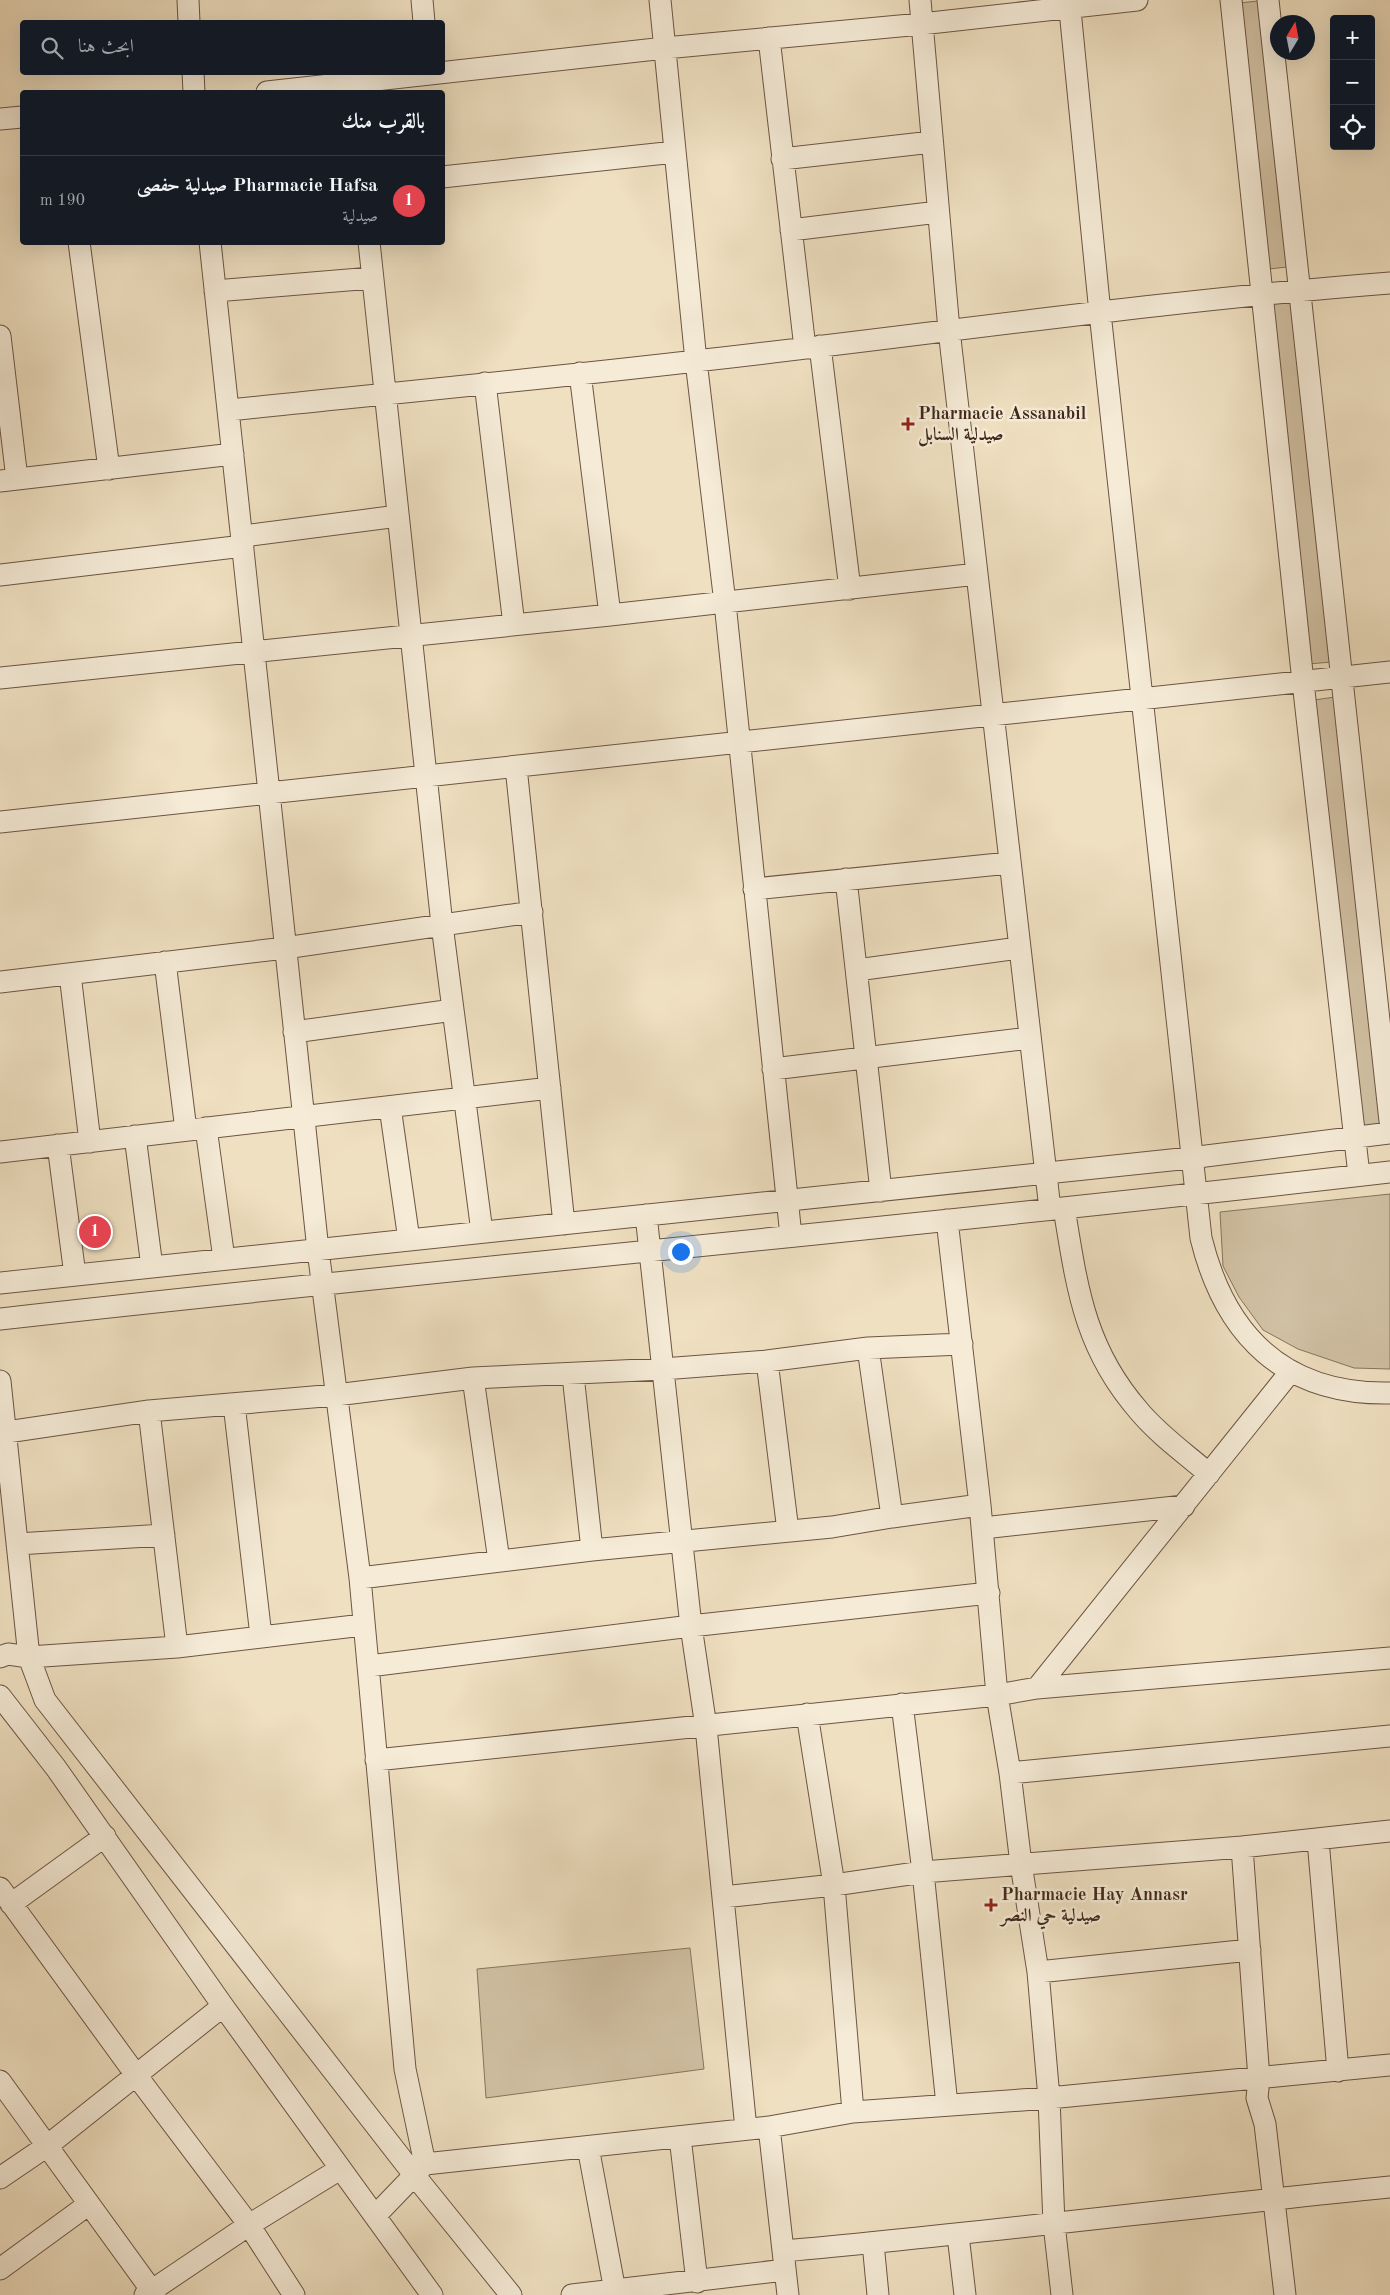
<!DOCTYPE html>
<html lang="ar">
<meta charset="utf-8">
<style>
body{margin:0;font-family:"Old Standard TT",Amiri,serif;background:#20242c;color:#f1f3f6;direction:rtl}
.controls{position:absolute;right:15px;top:15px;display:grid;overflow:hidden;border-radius:5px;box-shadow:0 5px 20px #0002}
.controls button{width:45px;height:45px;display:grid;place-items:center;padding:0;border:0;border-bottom:1px solid #363941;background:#171b24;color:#f1f3f6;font:25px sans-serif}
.compass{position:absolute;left:1270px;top:15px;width:45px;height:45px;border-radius:50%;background:#171b24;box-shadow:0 5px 20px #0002;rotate:10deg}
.you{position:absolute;left:680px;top:1251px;width:18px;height:18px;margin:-12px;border:4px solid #fff;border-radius:50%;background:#1a73e8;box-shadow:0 0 0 8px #1a73e833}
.badge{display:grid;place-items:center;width:32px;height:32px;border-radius:50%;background:#c59692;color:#fff;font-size:16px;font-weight:700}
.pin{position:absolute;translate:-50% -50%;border:2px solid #fff;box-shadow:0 1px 5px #0006}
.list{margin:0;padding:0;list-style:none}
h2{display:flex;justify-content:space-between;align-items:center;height:65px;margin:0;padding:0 20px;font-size:21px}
h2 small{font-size:16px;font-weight:400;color:#9ea1a6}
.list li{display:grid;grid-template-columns:32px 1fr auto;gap:15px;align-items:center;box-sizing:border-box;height:90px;padding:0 20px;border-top:1px solid #363941}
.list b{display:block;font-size:19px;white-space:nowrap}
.list p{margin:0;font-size:16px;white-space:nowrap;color:#9ea1a6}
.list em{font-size:16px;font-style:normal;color:#9ea1a6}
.icon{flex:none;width:28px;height:28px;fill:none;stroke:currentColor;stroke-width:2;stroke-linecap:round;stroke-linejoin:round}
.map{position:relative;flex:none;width:1390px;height:2295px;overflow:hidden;direction:ltr}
.search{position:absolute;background:#171b24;box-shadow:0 5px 20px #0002;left:20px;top:20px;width:425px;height:55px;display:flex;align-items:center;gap:12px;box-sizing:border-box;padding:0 18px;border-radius:5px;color:#9ea1a6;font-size:19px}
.panel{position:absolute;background:#171b24;box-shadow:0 5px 20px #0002;left:20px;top:90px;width:425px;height:155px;border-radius:5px;direction:rtl}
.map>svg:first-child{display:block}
</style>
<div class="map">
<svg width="1390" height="2295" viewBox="0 0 1390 2295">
<rect width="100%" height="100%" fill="#efe0c1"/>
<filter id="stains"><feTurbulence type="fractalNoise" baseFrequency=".004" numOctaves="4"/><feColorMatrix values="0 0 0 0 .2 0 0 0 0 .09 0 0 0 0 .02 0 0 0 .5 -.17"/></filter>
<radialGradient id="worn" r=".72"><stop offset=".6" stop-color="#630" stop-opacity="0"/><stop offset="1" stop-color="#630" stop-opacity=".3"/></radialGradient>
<path fill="#d1c1a4" stroke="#88745e" d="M1258 1 1287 267 1269 269 1239 3Z
M1293 298 1331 662 1309 664 1271 300Z
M1335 697 1384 1136 1363 1140 1314 700Z
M1390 1194V1369L1354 1368 1298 1349 1263 1330 1239 1297 1223 1266 1220 1212Z
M690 1948 704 2069 486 2098 477 1969Z"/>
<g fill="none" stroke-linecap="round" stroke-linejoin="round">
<g stroke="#6c5543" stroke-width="23">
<path id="minor" d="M188 0 189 22
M422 0 424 22
M660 0 696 361 725 603 791 1236
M920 0 949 330 1050 1209
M1069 0 1100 313 1201 1238C1225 1336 1285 1395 1390 1393
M1231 0 1303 682 1359 1175
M1268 0 1390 1121
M769 38 805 348
M193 72 194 92
M267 92 665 48 921 24 1137 0
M0 119 22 117
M782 159 932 142
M442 177 675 152
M791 230 938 212
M79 242 109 469
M210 242 318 1250 360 1578 405 2069 425 2164
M369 242 442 925 482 1232
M215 291 372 278
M0 336 17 479
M820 346 850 589
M580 373 610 615
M485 383 514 625
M229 410C385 394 541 379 696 361 927 335 1158 301 1390 283
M0 481 233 454
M243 536 398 516
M0 575 243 546
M0 678 610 615 977 574
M516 767 564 1224
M0 822 1390 672
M846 879 881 1191
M754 889 1009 863
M165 962 186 1130
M857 970 1019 948
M70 974 90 1142
M0 982 285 948 532 912
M294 1032 453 1010
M773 1069 1030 1038
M390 1107 409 1240
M206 1128 224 1259
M135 1136 152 1267
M58 1145 75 1275
M0 1152 550 1088
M1064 1208C1077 1287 1084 1348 1139 1411 1159 1435 1186 1454 1209 1474
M646 1215 691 1626 706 1727 746 2129
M947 1220 980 1505 997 1695 1010 1773 1021 1864 1038 1972 1049 2098 1054 2224 1062 2295
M0 1283 1190 1158 1390 1133
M0 1319C463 1267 927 1226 1390 1172
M767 1361 788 1531
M573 1375 592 1550
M473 1378 499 1561
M0 1381 29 1657 45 1700 415 2176 511 2295
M234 1404 261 1636
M149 1411 177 1647
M7 1432 149 1411 336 1395 473 1378 663 1369 767 1361 868 1348 962 1344
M892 1517 980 1505
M983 1528 1184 1506
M17 1544 164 1535
M360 1578 592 1550 832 1527 892 1517 868 1348
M0 1657 8 1654 29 1657 177 1647 363 1625
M369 1666 691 1626 989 1593
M1037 1688 1291 1371
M0 1696 56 1768 223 2006 432 2295
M902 1704 923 1872 947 2105
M807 1714 834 1885 853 2112
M376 1760 997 1695 1037 1688 1390 1658
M1010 1773 1390 1736
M1318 1840 1338 2071
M1242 1847 1259 2079 1257 2098 1265 2124 1285 2295
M0 1888 136 2075 249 2225 294 2295
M723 1897 834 1885 923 1872 1242 1847 1390 1831
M11 1904 105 1836
M1038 1972 1250 1950
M0 2081 155 2295
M769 2127 788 2295
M680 2137 697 2282
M588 2147 615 2291
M0 2178 47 2146 223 2006
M375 2216 425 2164 769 2127 853 2112 1049 2098 1390 2065
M958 2235 965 2295
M873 2243 878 2295
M784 2251C986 2233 1188 2207 1390 2187
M0 2269 89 2204
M145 2295 249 2225 340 2169
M572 2295 785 2270"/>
</g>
<use href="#minor" stroke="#f5ebd7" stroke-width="21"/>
</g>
<g fill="#8f2418" stroke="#f5ebd7" stroke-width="2">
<path d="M905.5 416.5h5v5h5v5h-5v5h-5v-5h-5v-5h5z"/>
<path d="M988.5 1897.5h5v5h5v5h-5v5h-5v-5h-5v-5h5z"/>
</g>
<g text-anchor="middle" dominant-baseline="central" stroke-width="5" stroke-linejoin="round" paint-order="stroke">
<g font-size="18" font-weight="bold" fill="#402719" stroke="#f5ebd7" text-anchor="start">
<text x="918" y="414">Pharmacie Assanabil<tspan x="918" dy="21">صيدلية السنابل</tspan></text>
<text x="1001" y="1895">Pharmacie Hay Annasr<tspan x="1001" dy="21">صيدلية حي النصر</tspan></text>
</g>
</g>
<rect width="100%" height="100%" filter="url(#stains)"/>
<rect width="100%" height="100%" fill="url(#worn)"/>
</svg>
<div class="controls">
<button>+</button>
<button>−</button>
<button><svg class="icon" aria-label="locate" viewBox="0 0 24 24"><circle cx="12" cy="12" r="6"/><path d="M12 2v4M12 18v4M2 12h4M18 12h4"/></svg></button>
</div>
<svg class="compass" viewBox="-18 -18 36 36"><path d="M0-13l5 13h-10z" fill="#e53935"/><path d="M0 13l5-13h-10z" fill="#9ea1a6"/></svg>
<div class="you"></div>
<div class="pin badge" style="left:95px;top:1232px;background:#e0444e">1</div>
<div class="search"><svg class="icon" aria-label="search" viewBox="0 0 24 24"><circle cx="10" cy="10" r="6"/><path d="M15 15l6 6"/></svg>ابحث هنا</div>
<section class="panel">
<h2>بالقرب منك<small></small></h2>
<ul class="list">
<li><span class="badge" style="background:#e0444e">1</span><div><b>Pharmacie Hafsa صيدلية حفصى</b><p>صيدلية</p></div><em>190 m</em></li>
</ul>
</section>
</div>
